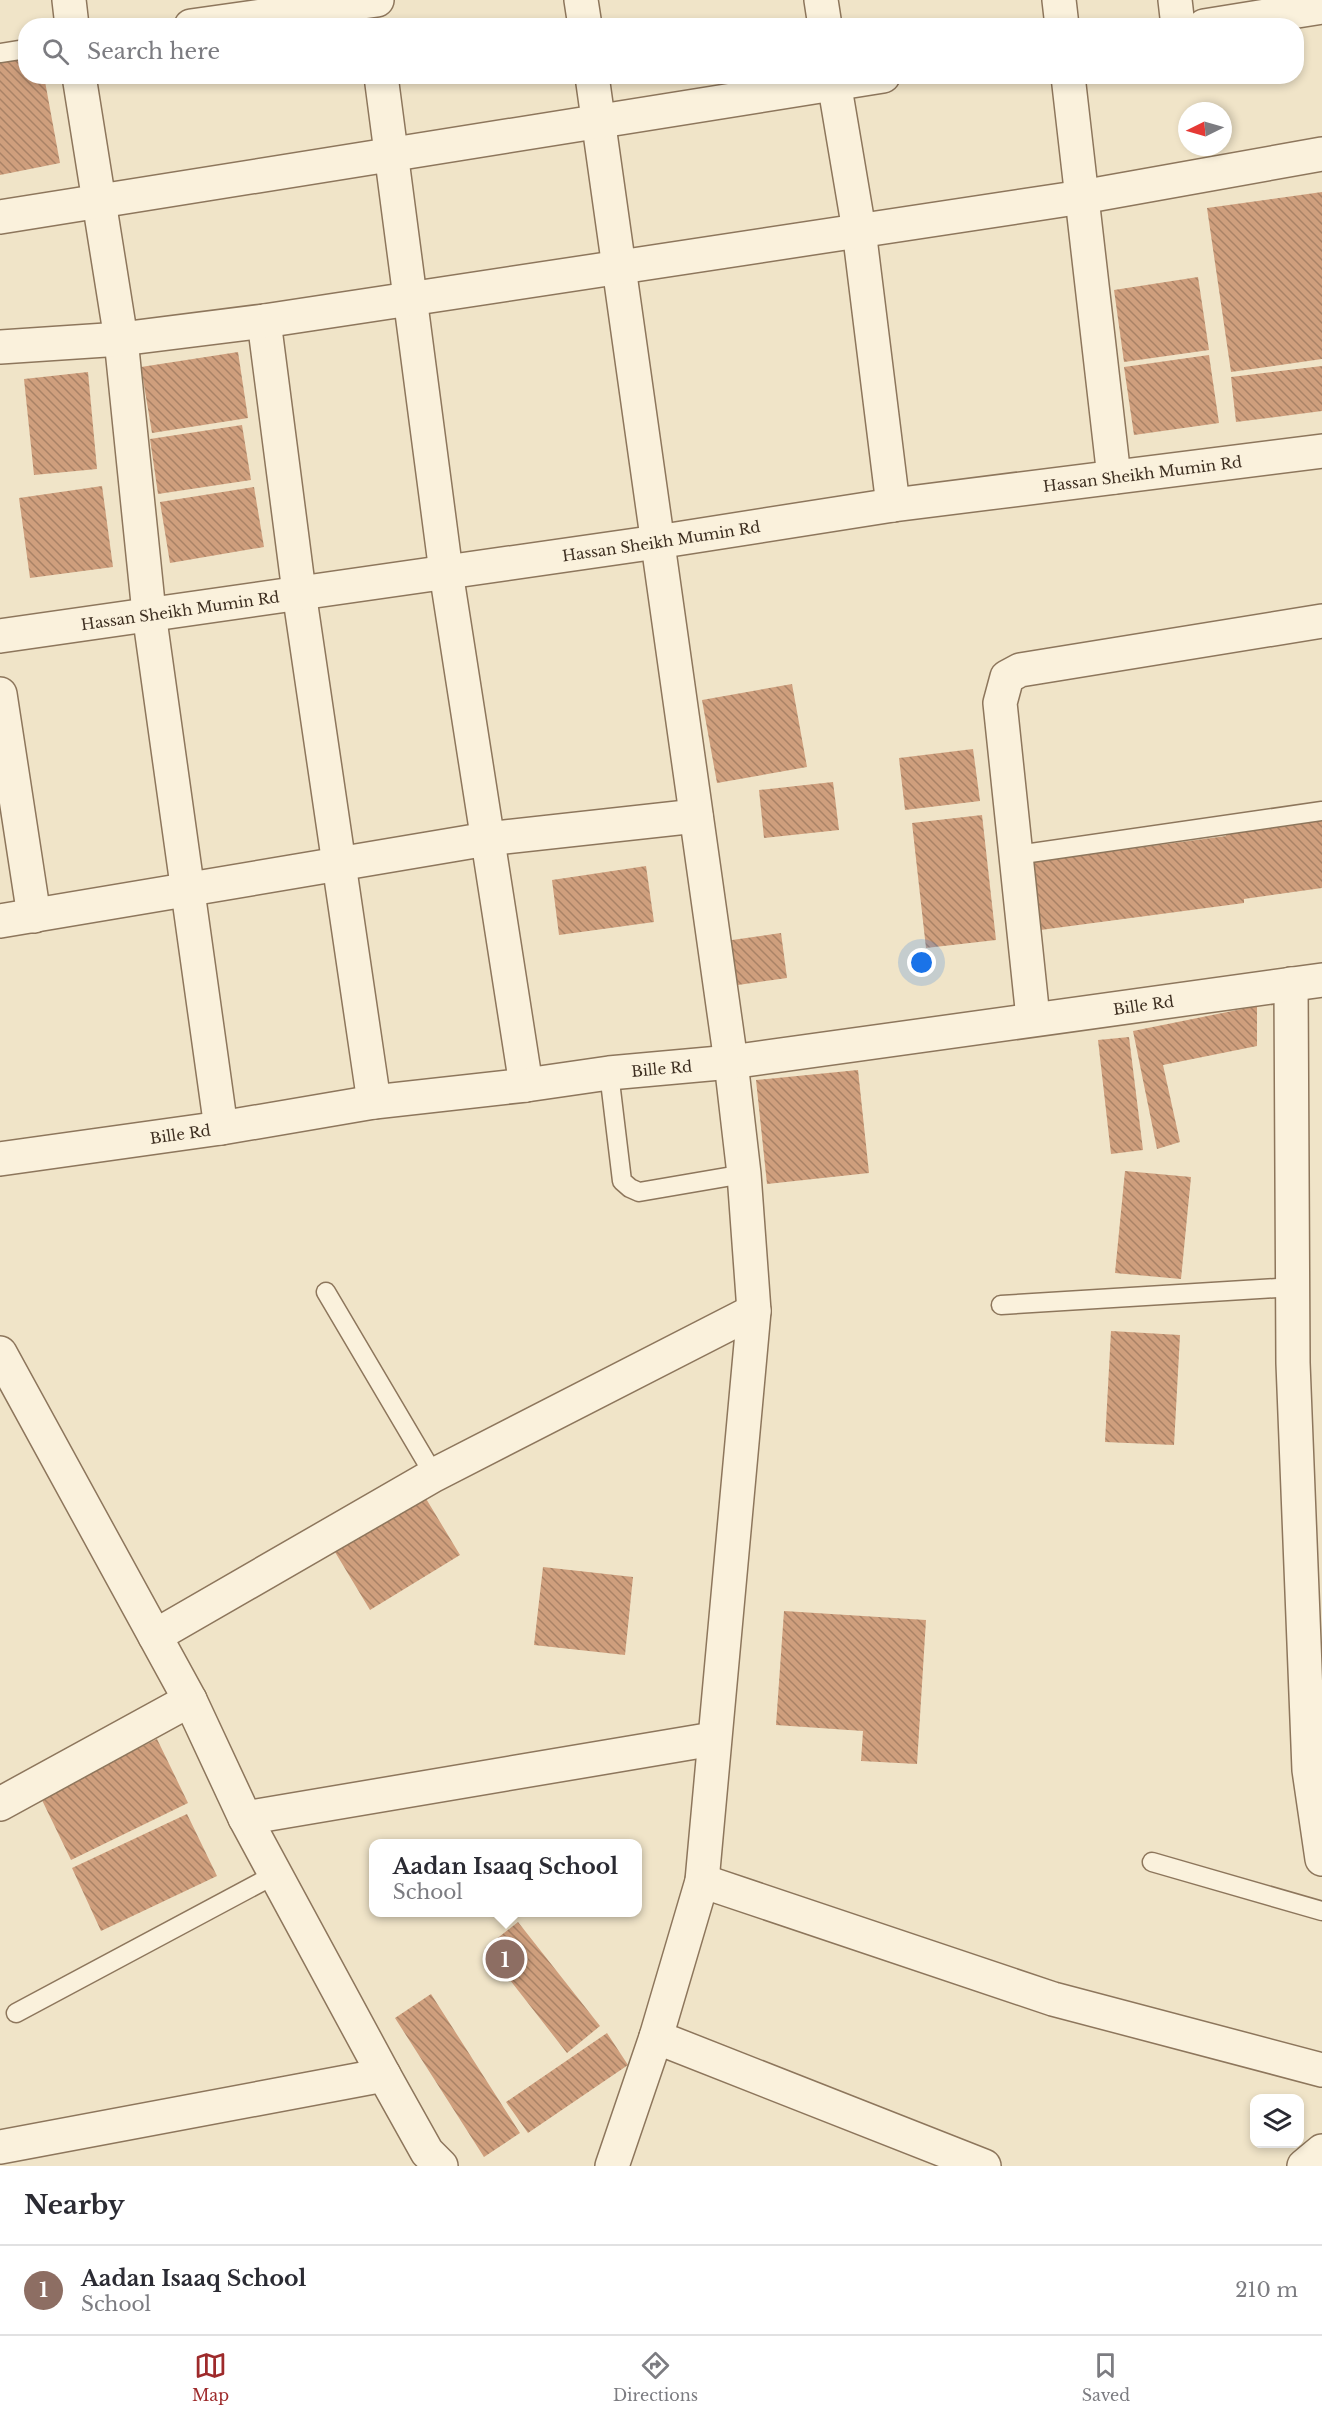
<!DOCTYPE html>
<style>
body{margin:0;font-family:"Libre Baskerville",serif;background:#f7f7f7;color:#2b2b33}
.controls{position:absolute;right:18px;bottom:18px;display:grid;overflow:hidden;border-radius:12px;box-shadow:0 3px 9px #0003}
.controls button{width:54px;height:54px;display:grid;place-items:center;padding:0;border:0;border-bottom:2px solid #e1e1e2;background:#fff;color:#2b2b33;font:30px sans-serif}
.compass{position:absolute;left:1178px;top:102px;width:54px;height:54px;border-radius:50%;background:#fff;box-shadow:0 3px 9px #0003;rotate:265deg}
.you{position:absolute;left:922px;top:963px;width:21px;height:21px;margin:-15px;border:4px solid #fff;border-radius:50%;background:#1a73e8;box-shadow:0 0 0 9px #1a73e833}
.badge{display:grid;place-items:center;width:39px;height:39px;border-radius:50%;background:#9e2a2b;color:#fff;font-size:20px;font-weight:700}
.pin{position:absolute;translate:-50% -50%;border:3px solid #fff;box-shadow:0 2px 6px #0006}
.popup{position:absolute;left:369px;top:1839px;width:273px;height:78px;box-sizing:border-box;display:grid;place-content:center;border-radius:12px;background:#fff;filter:drop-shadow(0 2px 4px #0005);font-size:20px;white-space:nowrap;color:#7c7c81}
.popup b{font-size:22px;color:#2b2b33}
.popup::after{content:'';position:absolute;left:50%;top:100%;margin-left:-12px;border:12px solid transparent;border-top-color:#fff}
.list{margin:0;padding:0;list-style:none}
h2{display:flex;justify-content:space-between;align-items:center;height:78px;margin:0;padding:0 24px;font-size:26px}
h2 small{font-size:20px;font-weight:400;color:#7c7c81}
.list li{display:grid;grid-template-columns:39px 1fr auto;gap:18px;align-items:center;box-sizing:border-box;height:90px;padding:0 24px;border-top:2px solid #e1e1e2}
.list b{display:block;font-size:22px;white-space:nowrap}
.list p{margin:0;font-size:20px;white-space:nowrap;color:#7c7c81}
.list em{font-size:20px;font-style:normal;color:#7c7c81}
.icon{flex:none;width:33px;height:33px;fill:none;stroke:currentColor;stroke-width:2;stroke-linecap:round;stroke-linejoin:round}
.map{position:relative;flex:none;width:1322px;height:2166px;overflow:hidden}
.search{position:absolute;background:#fff;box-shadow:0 3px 9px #0003;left:18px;right:18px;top:18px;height:66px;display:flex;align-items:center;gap:15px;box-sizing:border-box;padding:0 21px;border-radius:24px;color:#7c7c81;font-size:22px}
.sheet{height:168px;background:#fff}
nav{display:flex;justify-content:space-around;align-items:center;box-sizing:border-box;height:84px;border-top:2px solid #e1e1e2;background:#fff;font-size:16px;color:#7c7c81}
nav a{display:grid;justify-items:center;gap:3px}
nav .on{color:#9e2a2b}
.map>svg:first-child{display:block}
</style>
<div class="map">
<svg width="1322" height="2166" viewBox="0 0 1322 2166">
<defs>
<pattern id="building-back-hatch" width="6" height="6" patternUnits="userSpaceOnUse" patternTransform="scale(1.5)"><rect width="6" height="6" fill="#cf9f7d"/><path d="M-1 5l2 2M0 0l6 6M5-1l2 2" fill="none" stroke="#a98266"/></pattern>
</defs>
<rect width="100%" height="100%" fill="#f0e4c8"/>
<path fill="url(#building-back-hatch)" d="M26 57V76H44L60 163 0 175V62Z
M1322 192V359L1231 372 1207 208Z
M1198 277 1209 350 1124 362 1114 290Z
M238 352 248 418 152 433 141 367Z
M1209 355 1219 423 1134 435 1124 367Z
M1322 366V411L1236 422 1231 377Z
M88 372 97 469 34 475 24 379Z
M242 425 251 480 158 494 150 439Z
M102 486 113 567 30 578 19 498Z
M254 487 264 547 170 563 160 502Z
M792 684 807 767 717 783 702 700Z
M973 749 980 801 905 810 899 758Z
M833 782 839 830 764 838 759 790Z
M1322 809V888L1244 899V903L1033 931 1024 863 1226 836 1224 823Z
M982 815 996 940 926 948 912 823Z
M646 866 654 922 559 935 552 880Z
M781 933 787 978 731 986 725 941Z
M1257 1006V1046L1163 1065 1180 1142 1157 1149 1133 1031Z
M1129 1037 1143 1150 1111 1154 1098 1040Z
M858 1070 869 1173 767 1184 756 1080Z
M1125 1171 1191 1177 1181 1279 1115 1273Z
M1111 1331 1180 1335 1174 1445 1105 1442Z
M425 1497 460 1555 370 1610 335 1552Z
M543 1567 633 1577 625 1655 534 1645Z
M784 1611 926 1620 917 1764 861 1761 863 1731 776 1725Z
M157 1739 188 1803 71 1860 40 1796Z
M187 1814 217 1876 101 1931 72 1868Z
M518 1922 600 2026 567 2053 485 1948Z
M431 1994 520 2133 484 2157 395 2018Z
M607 2033 628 2065 528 2133 506 2102Z"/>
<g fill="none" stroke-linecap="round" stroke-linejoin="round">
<g stroke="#8d765c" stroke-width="21">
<path id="lane" d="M0 53 26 49
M1016 855 1322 811
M609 1073 622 1181 630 1188 639 1192 744 1174
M326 1292 434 1475
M1001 1305 1294 1287
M1152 1862 1322 1911
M16 2013 276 1874"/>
</g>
<g stroke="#8d765c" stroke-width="36">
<g id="street">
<path d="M69 0 72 26"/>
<path d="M581 0 585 26"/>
<path d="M821 0 825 26"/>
<path d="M1059 0 1062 26"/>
<path d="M1175 0 1178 26"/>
<path d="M191 26 377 0"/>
<path d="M1204 26 1322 7"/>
<path d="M79 76 121 339 149 613 221 1128"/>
<path d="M381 76 446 572 526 1085"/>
<path d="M592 76 731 1062 744 1174 754 1311 702 1881 656 2037 612 2166"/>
<path d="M833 76 859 230 893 505"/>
<path d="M1068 76 1114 477"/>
<path d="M0 217 883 76"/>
<path d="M264 321 299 592 374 1102"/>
<path d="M0 347 121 339 264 321 1082 197 1322 154"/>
<path id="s1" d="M0 636 657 542 893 505 1322 451"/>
<path d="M0 694 34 916"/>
<path d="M0 921 487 839 696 816"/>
<path d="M1291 984 1293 1363 1309 1770 1322 1859"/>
<path d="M1033 1018 1000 703 1007 677 1020 670 1322 621"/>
<path id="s2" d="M0 1159 221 1128 374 1102 526 1085 609 1073 731 1062 1322 980"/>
<path d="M0 1353 190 1700 245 1818 384 2075 427 2152 441 2166"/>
<path d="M155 1636 434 1475 754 1311"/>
<path d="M0 1804 190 1700"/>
<path d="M245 1818 713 1739"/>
<path d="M702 1881 1053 1999 1322 2070"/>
<path d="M656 2037 984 2166"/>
<path d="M0 2147 384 2075"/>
<path d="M1304 2166 1322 2151"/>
</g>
</g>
<use href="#lane" stroke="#faf1dc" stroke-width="18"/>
<use href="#street" stroke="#faf1dc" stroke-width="33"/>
</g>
<g text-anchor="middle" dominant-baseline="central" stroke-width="4.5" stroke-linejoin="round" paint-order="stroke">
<g font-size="15" fill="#3d2e20" stroke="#f7eed8">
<text stroke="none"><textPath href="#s1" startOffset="1154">Hassan Sheikh Mumin Rd</textPath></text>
<text stroke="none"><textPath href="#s1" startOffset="668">Hassan Sheikh Mumin Rd</textPath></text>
<text stroke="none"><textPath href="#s1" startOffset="182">Hassan Sheikh Mumin Rd</textPath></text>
<text stroke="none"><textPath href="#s2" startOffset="1154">Bille Rd</textPath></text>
<text stroke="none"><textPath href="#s2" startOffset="668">Bille Rd</textPath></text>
<text stroke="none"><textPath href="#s2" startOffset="182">Bille Rd</textPath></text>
</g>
</g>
</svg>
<div class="controls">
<button><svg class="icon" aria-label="layers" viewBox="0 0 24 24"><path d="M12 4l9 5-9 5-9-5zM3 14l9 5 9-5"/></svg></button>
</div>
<svg class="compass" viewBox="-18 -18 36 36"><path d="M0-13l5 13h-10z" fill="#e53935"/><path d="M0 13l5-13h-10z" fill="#7c7c81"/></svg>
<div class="you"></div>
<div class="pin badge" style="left:505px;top:1959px;background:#8d6e63">1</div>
<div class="popup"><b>Aadan Isaaq School</b>School</div>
<div class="search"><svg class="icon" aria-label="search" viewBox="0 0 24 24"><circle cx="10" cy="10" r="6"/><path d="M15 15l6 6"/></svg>Search here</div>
</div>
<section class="sheet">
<h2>Nearby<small></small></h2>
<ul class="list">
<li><span class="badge" style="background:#8d6e63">1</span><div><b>Aadan Isaaq School</b><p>School</p></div><em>210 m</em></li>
</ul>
</section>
<nav>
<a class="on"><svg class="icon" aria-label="map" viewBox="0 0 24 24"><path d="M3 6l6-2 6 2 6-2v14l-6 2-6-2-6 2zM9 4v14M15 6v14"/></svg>Map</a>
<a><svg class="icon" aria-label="directions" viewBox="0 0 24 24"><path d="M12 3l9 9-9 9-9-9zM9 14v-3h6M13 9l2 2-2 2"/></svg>Directions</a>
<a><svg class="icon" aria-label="saved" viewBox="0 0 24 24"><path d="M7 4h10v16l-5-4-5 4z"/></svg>Saved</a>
</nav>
